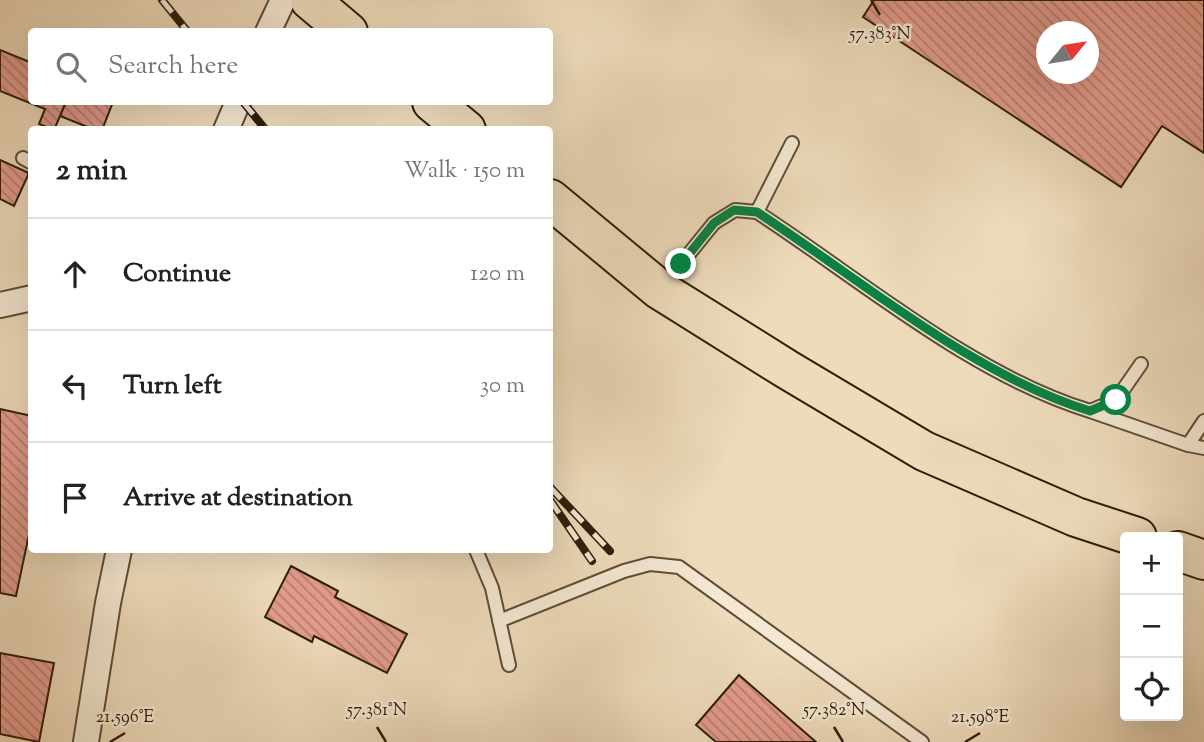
<!DOCTYPE html>
<meta charset="utf-8">
<style>
body{margin:0;font-family:"Sorts Mill Goudy",serif;background:#f6f6f6;color:#222}
.controls{position:absolute;right:21px;bottom:21px;display:grid;overflow:hidden;border-radius:7px;box-shadow:0 7px 28px #0002}
.controls button{width:63px;height:63px;display:grid;place-items:center;padding:0;border:0;border-bottom:2px solid #e0e0e0;background:#fff;color:#222;font:35px sans-serif}
.compass{position:absolute;left:1036px;top:21px;width:63px;height:63px;border-radius:50%;background:#fff;box-shadow:0 7px 28px #0002;rotate:60deg}
.stop{position:absolute;width:21px;height:21px;margin:-16px;border:5px solid #0b8043;border-radius:50%;background:#fff}
.stop.end{background:#0b8043;border-color:#fff;box-shadow:0 2px 7px #0008}
.list{margin:0;padding:0;list-style:none}
h2{display:flex;justify-content:space-between;align-items:center;height:91px;margin:0;padding:0 28px;font-size:30px}
h2 small{font-size:23px;font-weight:400;color:#767676}
.list li{display:grid;grid-template-columns:46px 1fr auto;gap:21px;align-items:center;box-sizing:border-box;height:112px;padding:0 28px;border-top:2px solid #e0e0e0}
.list b{display:block;font-size:26px;white-space:nowrap}
.list em{font-size:23px;font-style:normal;color:#767676}
.icon{flex:none;width:38px;height:38px;fill:none;stroke:currentColor;stroke-width:2;stroke-linecap:round;stroke-linejoin:round}
.map{position:relative;flex:none;width:1204px;height:742px;overflow:hidden}
.search{position:absolute;background:#fff;box-shadow:0 7px 28px #0002;left:28px;top:28px;width:525px;height:77px;display:flex;align-items:center;gap:18px;box-sizing:border-box;padding:0 24px;border-radius:7px;color:#767676;font-size:26px}
.panel{position:absolute;background:#fff;box-shadow:0 7px 28px #0002;left:28px;top:126px;width:525px;height:427px;border-radius:7px}
.map>svg:first-child{display:block}
</style>
<div class="map">
<svg width="1204" height="742" viewBox="0 0 1204 742">
<defs>
<pattern id="building-back-hatch" width="6" height="6" patternUnits="userSpaceOnUse" patternTransform="scale(1.75)"><rect width="6" height="6" fill="#e49c8e"/><path d="M-1 5l2 2M0 0l6 6M5-1l2 2" fill="none" stroke="#b97f72"/></pattern>
</defs>
<rect width="100%" height="100%" fill="#eedbbb"/>
<filter id="stains"><feTurbulence type="fractalNoise" baseFrequency=".00286" numOctaves="4"/><feColorMatrix values="0 0 0 0 .2 0 0 0 0 .09 0 0 0 0 .02 0 0 0 .5 -.17"/></filter>
<radialGradient id="worn" r=".72"><stop offset=".6" stop-color="#630" stop-opacity="0"/><stop offset="1" stop-color="#630" stop-opacity=".3"/></radialGradient>
<path fill="url(#building-back-hatch)" stroke="#2d1e0a" stroke-width="2" fill-rule="evenodd" d="M874 0H1204V153L1162 126 1121 187 863 17ZM1046 32H1088V74H1046Z
M0 50 32 63V102H66L54 130 39 124 45 109 0 91Z
M66 102H113L102 130H95L60 116Z
M0 160 29 173 14 206 0 199Z
M0 409 32 416V520L16 596 0 593Z
M291 566 338 591 335 597 407 634 387 673 314 636 312 642 265 617Z
M0 653 54 663 39 742 0 734Z
M739 675 816 742H716L696 725Z"/>
<g fill="none" stroke-linecap="round" stroke-linejoin="round">
<g stroke="#5d4d36" stroke-width="16">
<path id="service" d="M23 158 32 163
M757 212 792 143
M662 287 714 223 735 210 757 212C860 279 972 375 1090 411L1116 400 1141 364
M1090 411 1188 445 1204 448
M1188 445 1204 421
M476 550 492 588 509 665
M499 621 624 571 650 564 679 567 922 742"/>
</g>
<g stroke="#5d4d36" stroke-width="28">
<path id="minor" d="M268 32 283 0
M226 130 238 102
M0 305 32 298
M86 742 108 603 119 550"/>
</g>
<g stroke="#2d1e0a" stroke-width="42">
<path id="primary" d="M310 0 348 32
M432 102 466 130
M550 199 660 290 788 370 924 451 1076 517 1137 537
M1178 551 1204 560"/>
</g>
<use href="#service" stroke="#f4e8d3" stroke-width="12"/>
<use href="#minor" stroke="#f4e8d3" stroke-width="24"/>
<use href="#primary" stroke="#eedbbb" stroke-width="38"/>
<g stroke="#2d1e0a" stroke-width="8">
<path id="rail" d="M162 0 188 32
M243 102 266 130
M550 487 610 551
M550 500 592 561"/>
</g>
<use href="#rail" stroke="#f4e8d3" stroke-width="5" stroke-dasharray="16" stroke-linecap="butt"/>
</g>
<g fill="none" stroke-linecap="round" stroke-linejoin="round">
<path stroke="#0b8043" stroke-width="9" d="M681 264 714 223 734 210 757 212C860 279 971 374 1090 411L1116 400"/>
</g>
<path fill="none" stroke="#2d1e0a" stroke-width="2.5" d="M871 0 880 15M377 727 386 742M834 727 843 742M110 742 125 733M965 742 980 733"/>
<g font-size="18" text-anchor="middle" fill="#2d1e0a" stroke="#f4e8d3" stroke-width="5" stroke-linejoin="round" paint-order="stroke">
<text x="880" y="39">57.383°N</text>
<text x="377" y="715">57.381°N</text>
<text x="834" y="715">57.382°N</text>
<text x="125" y="722">21.596°E</text>
<text x="980" y="722">21.598°E</text>
</g>
<rect width="100%" height="100%" filter="url(#stains)"/>
<rect width="100%" height="100%" fill="url(#worn)"/>
</svg>
<div class="controls">
<button>+</button>
<button>−</button>
<button><svg class="icon" aria-label="locate" viewBox="0 0 24 24"><circle cx="12" cy="12" r="6"/><path d="M12 2v4M12 18v4M2 12h4M18 12h4"/></svg></button>
</div>
<svg class="compass" viewBox="-18 -18 36 36"><path d="M0-13l5 13h-10z" fill="#e53935"/><path d="M0 13l5-13h-10z" fill="#767676"/></svg>
<div class="stop" style="left:1116px;top:400px"></div>
<div class="stop end" style="left:681px;top:264px"></div>
<div class="search"><svg class="icon" aria-label="search" viewBox="0 0 24 24"><circle cx="10" cy="10" r="6"/><path d="M15 15l6 6"/></svg>Search here</div>
<section class="panel">
<h2>2 min<small>Walk · 150 m</small></h2>
<ul class="list">
<li><svg class="icon" aria-label="ahead" viewBox="0 0 24 24"><path d="M12 20V5M6 11l6-6 6 6"/></svg><div><b>Continue</b></div><em>120 m</em></li>
<li><svg class="icon" aria-label="left" viewBox="0 0 24 24"><path d="M17 20v-9H6M10 6l-5 5 5 5"/></svg><div><b>Turn left</b></div><em>30 m</em></li>
<li><svg class="icon" aria-label="arrive" viewBox="0 0 24 24"><path d="M6 21V4h12l-3 4 3 4H6"/></svg><div><b>Arrive at destination</b></div></li>
</ul>
</section>
</div>
